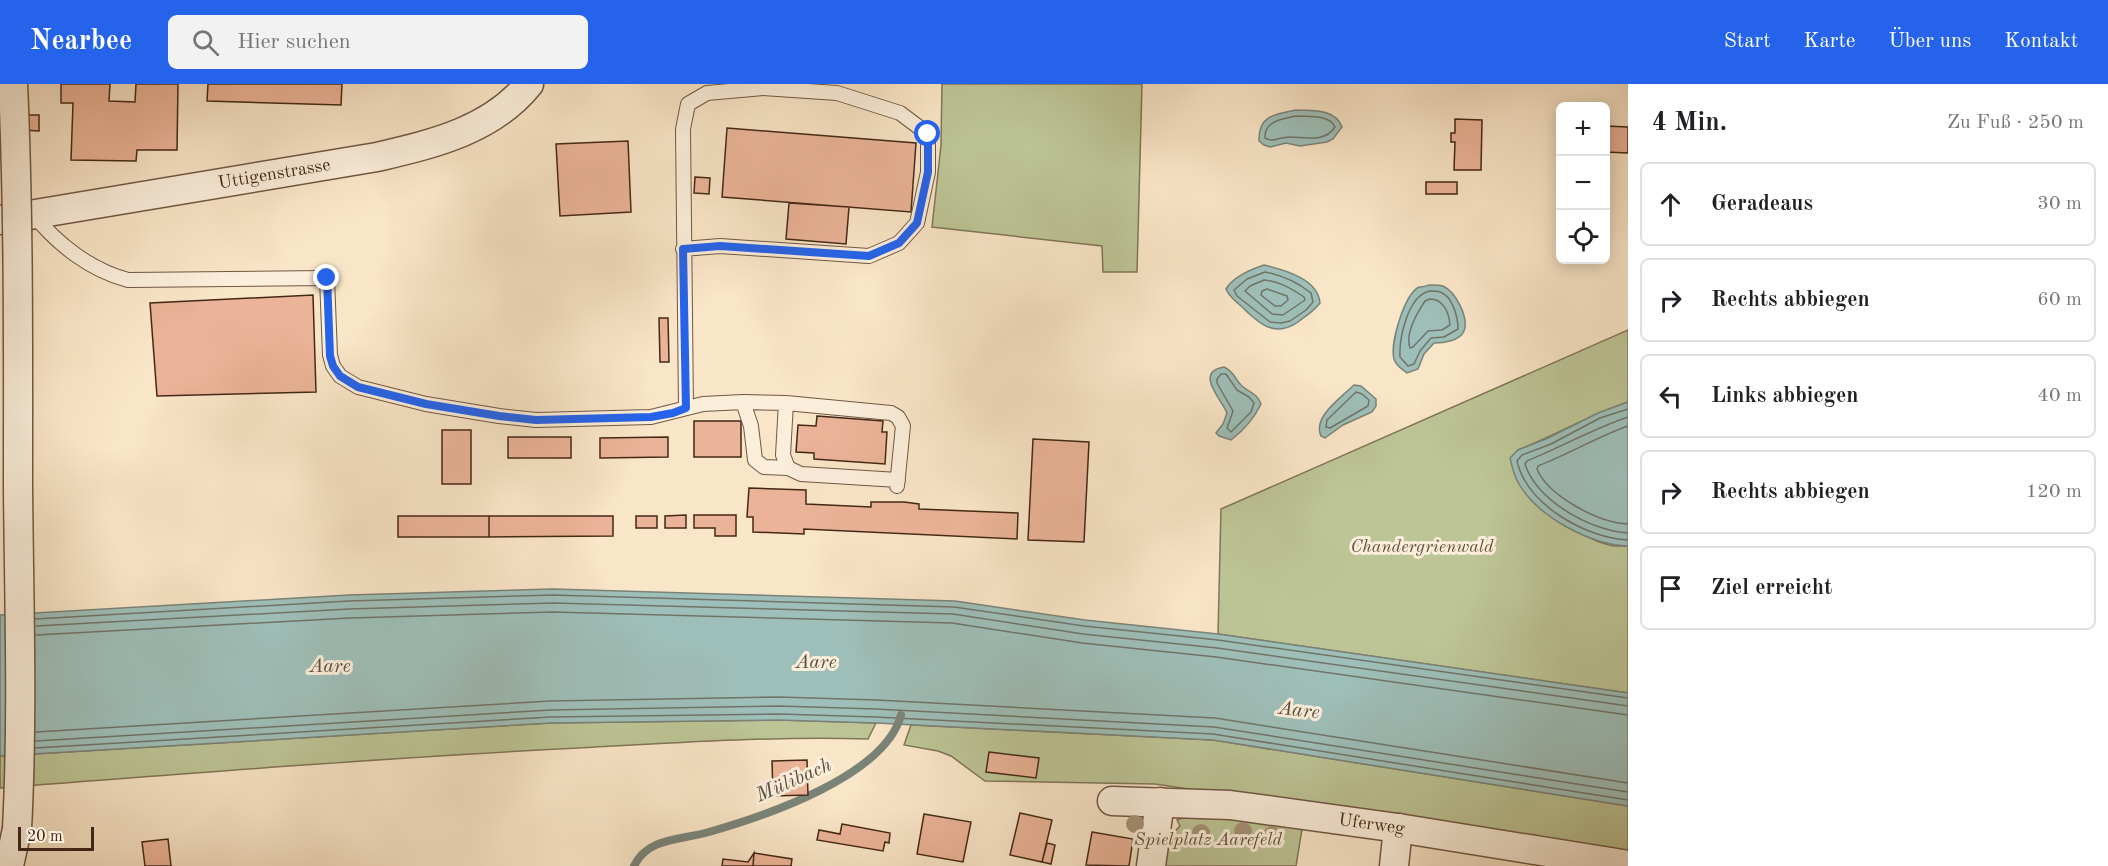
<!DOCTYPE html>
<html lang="de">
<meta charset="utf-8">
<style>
body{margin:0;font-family:"Old Standard TT",serif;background:#f2f2f2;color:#202124}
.controls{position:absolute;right:18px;top:18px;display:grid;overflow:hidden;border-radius:9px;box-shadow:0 3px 15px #0003}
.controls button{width:54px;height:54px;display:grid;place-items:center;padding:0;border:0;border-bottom:2px solid #e0e0e0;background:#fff;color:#202124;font:30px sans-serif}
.scale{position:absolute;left:18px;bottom:15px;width:76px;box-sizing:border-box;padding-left:6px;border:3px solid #442816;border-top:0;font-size:16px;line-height:21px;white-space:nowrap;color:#442816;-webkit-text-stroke:4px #fbeedb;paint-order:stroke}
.stop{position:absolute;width:18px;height:18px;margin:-14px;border:4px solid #2563eb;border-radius:50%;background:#fff}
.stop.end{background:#2563eb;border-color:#fff;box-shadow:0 2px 6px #0008}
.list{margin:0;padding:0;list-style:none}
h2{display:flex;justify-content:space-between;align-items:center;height:78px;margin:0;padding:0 24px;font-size:26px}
h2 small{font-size:20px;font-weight:400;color:#757577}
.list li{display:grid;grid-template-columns:39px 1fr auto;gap:18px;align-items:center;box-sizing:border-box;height:84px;margin:0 12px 12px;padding:0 12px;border:2px solid #e0e0e0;border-radius:9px}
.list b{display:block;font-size:22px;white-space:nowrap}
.list em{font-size:20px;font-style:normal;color:#757577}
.icon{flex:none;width:33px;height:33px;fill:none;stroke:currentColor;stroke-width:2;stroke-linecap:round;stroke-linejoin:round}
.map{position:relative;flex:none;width:1628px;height:782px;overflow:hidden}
header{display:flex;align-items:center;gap:36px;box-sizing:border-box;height:84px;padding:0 30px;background:#2563eb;color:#fff}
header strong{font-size:28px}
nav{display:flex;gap:33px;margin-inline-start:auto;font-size:21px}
.search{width:420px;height:54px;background:#f2f2f2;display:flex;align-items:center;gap:15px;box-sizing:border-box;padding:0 21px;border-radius:9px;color:#757577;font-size:22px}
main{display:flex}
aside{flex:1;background:#fff}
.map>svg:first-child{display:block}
</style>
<header>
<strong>Nearbee</strong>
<div class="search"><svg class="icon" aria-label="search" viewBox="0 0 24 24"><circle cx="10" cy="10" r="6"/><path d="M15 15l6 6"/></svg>Hier suchen</div>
<nav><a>Start</a><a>Karte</a><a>Über uns</a><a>Kontakt</a></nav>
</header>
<main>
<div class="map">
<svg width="1628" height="782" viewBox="0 0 1628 782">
<rect width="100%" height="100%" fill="#f9e5c7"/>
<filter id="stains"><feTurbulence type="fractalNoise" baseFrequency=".00333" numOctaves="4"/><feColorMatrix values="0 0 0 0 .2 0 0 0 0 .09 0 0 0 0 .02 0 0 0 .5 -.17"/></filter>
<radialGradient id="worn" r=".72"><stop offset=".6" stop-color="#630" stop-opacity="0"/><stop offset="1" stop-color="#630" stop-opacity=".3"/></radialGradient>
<path fill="#bdc596" stroke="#807656" stroke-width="1.5" d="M942 0H1142L1137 188H1103L1102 162 932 143 941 61Z
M1628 246V318C1590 331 1556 351 1518 366L1542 426 1572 445 1599 458 1613 462H1628V609L1218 550 1221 425Z
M779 636 876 639 868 655C771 652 675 659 578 664 385 674 193 689 0 704V672L551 639Z
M911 641 1213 656 1628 722V770L1155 700 985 697 951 672 938 667 904 661Z
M1193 730 1302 745 1296 782H1158L1169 753 1180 742 1177 736Z"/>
<path fill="#9ebfb9" stroke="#7a8378" stroke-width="1.5" d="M1296 26C1312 27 1335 24 1342 43L1333 55 1327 58 1300 62 1286 59 1270 63 1264 61 1259 57C1258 31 1276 30 1296 26Z
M1264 181C1285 186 1318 195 1320 219 1313 228 1307 231 1298 238 1275 254 1259 240 1241 222 1235 216 1230 214 1226 205 1233 193 1252 185 1264 181Z
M1429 201C1434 201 1439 201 1443 202 1456 208 1469 234 1464 247 1460 257 1443 259 1434 259L1424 270 1418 285 1407 289C1402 285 1396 282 1394 275 1390 259 1404 211 1419 203 1421 203 1428 202 1429 201Z
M1224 283C1234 287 1235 296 1242 302 1250 309 1257 309 1261 320 1254 335 1244 346 1231 356L1219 352 1216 349 1223 340 1227 329C1223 317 1193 288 1224 283Z
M1354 301 1361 302 1376 315V322L1372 328 1343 341 1325 354 1321 352C1312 333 1342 313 1354 301Z
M1628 318V462C1591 461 1538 433 1519 400 1514 392 1512 383 1510 374L1518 366 1548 354 1598 329Z
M553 505 955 517 1085 536 1218 550 1628 609V722L1213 656 876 639 779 636 551 639 0 672V531L349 511Z"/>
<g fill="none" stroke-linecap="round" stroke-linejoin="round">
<path stroke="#717468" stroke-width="1.5" d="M1296 32C1308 33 1329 30 1335 43 1325 59 1304 53 1289 53 1280 53 1273 59 1265 54 1264 37 1282 35 1296 32Z
M1265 188C1282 191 1297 198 1311 209L1313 218 1306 226 1290 237 1281 239 1270 238 1237 212 1234 206 1247 195Z
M1264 196C1279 197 1292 205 1304 213L1305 216 1283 231 1272 230 1245 207 1250 202Z
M1267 205 1287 212 1288 216 1281 222H1275L1261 211 1262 207Z
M1430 207C1433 207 1437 207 1440 208 1453 212 1458 234 1458 245L1444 253 1431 254 1420 267 1414 280 1408 282 1400 273C1399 254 1408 211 1430 207Z
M1430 215C1443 215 1449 228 1450 241L1442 246 1428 247 1413 263 1410 264C1405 250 1417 229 1425 217Z
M1221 290H1226L1237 306 1249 313 1254 319 1251 328 1231 348 1227 344 1233 327 1217 299V295Z
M1356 308 1362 310 1369 316 1368 322 1330 344 1326 343 1327 336Z
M1628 325 1600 334 1551 360 1522 371 1517 377C1527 421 1586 454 1628 456
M1628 333C1593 345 1561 363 1527 377L1525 380C1537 417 1591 447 1628 449
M1628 342C1597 353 1569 370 1538 382L1537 385C1548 412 1599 439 1628 440
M35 535 349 517 553 511 954 523 1084 542 1218 556 1628 614
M36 542 349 525 553 519 953 530 1083 550 1217 564 1628 622
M36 551 350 534 553 528 952 539 1082 559 1216 573 1628 631
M36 648 550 617 779 613 877 616 1215 634 1628 699
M36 657 551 626 779 622 876 625 1214 643 1628 708
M35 664 551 633 779 630 876 633 1213 650 1628 716"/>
<path stroke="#7a8378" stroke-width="8" d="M634 782C648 753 682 756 709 748 765 732 885 692 901 631"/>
</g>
<path fill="#ebb397" stroke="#442816" stroke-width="1.5" d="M61 0H110L109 17 135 18 136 0H178L177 66H137L136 77 71 76 73 19H61Z
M208 0H342L341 21 207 17Z
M23 31H39V47L23 46Z
M1455 35 1482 36 1481 86H1454L1455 58H1451V49H1455Z
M1606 42 1628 43V69L1606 68Z
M727 44 916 59 911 128 722 113Z
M628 57 631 128 560 132 556 60Z
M695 93 710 94 709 110 694 109Z
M1426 98H1457V110H1426Z
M789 119 849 123 846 160 786 155Z
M313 211 316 308 157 312 150 219Z
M659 234H668L669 278H660Z
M817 332 883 337 882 348H887L885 380 814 375V369L796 368 798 341 816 342Z
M694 337H741V373H694Z
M442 346H471V400H442Z
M508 353H571V374H508Z
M668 353V373L600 374V354Z
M1033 355 1089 358 1084 458 1028 456Z
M749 404 806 406V420L871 423V418H904L919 420V425L1018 429 1017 455 804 445V450L753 448V433H747Z
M686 431V444H665V432Z
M694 431H736V452H715V444H694Z
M398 432H489V453H398Z
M489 432H613V452L489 453Z
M636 432H657V444H636Z
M989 668 1039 674 1036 694 986 688Z
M807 676 808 711 773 712 772 677Z
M1020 729 1052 736 1042 778 1010 771Z
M924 730 971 738 963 778 917 770Z
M842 740 890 749 889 759 885 758 883 767 817 756 819 746 840 750Z
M1092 748 1133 755 1129 782 1086 781Z
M168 755 171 782H145L142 758Z
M1047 759 1055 761 1051 780 1042 778Z
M754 769 792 775 791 782H753Z
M754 769 753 782H722L723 775 748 778Z"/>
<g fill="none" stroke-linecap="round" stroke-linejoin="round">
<g stroke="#715742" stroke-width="16">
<path id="service" d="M33 130C57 160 90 186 128 196L327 194 330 271 333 282 340 292 358 303 426 320 499 332 536 336 651 333 703 320 743 318 786 319 891 329 898 333 903 342 897 402
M683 165 720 162 869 172 899 159 917 139 928 88V50L900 29 837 9 763 4 707 9 688 20 683 45 686 324
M743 318 751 342 755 376 764 383 788 384
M786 319 783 371 788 384 801 390 898 396"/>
</g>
<g stroke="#715742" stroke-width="31">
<g id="minor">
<path id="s1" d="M0 136 377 73C432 60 491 47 529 0"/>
<path id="s2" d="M1112 717 1230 721 1398 744 1628 781"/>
<path d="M9 782 17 745"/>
<path d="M1151 782 1160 718"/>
<path d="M1394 782 1398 744"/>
</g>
</g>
<use href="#service" stroke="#fbeedb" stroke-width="14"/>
<use href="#minor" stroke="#fbeedb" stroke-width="28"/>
<g stroke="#715742" stroke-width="31" stroke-linecap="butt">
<path id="minor-bridge" d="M13 0C19 135 18 270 18 404 19 518 23 632 17 745"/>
</g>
<use href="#minor-bridge" stroke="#fbeedb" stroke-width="28"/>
</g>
<g fill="#a69277">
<circle cx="1135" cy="740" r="9"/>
<circle cx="1243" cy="747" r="9"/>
<circle cx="1201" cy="749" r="9"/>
<circle cx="1272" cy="751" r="9"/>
</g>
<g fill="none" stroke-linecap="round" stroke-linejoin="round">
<path stroke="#2563eb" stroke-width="8" d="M327 194 330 272 333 282 340 292 358 303 426 320 499 332 536 336 651 333 673 329 686 324 683 165 720 162 869 172 899 159 917 139 928 88V50"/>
</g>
<g text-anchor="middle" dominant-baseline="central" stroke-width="6" stroke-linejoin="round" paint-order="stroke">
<g font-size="18" fill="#442816" stroke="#fbeedb">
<text stroke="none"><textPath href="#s1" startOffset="278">Uttigenstrasse</textPath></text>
<text stroke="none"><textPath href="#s2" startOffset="261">Uferweg</textPath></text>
</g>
<g font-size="18" font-style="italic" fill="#624f36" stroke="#fbeedb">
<text x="1422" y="463">Chandergrienwald</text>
<text x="1208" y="756">Spielplatz Aarefeld</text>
</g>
<g font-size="20" font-style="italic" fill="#5a4e3f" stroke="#fbeedb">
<text x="816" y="579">Aare</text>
<text x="330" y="583">Aare</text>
<text transform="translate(1299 627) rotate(7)">Aare</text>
<text transform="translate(794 697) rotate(-24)">Mülibach</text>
</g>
</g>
<rect width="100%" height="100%" filter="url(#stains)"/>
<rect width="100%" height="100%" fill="url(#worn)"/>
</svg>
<div class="controls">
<button>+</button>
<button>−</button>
<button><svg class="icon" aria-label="locate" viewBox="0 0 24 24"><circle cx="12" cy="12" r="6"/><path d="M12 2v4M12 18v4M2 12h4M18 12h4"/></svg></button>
</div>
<div class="scale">20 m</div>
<div class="stop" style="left:928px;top:50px"></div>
<div class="stop end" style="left:327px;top:194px"></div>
</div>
<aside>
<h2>4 Min.<small>Zu Fuß · 250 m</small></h2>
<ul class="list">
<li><svg class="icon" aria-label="ahead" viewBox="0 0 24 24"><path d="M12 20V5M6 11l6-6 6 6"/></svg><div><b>Geradeaus</b></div><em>30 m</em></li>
<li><svg class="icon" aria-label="right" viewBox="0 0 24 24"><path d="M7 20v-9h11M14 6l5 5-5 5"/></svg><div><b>Rechts abbiegen</b></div><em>60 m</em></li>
<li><svg class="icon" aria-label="left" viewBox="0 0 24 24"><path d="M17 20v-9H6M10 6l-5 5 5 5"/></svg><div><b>Links abbiegen</b></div><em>40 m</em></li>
<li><svg class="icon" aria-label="right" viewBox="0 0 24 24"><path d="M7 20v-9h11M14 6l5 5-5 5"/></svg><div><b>Rechts abbiegen</b></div><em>120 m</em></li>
<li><svg class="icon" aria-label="arrive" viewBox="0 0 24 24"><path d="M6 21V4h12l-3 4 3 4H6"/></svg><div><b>Ziel erreicht</b></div></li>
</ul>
</aside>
</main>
